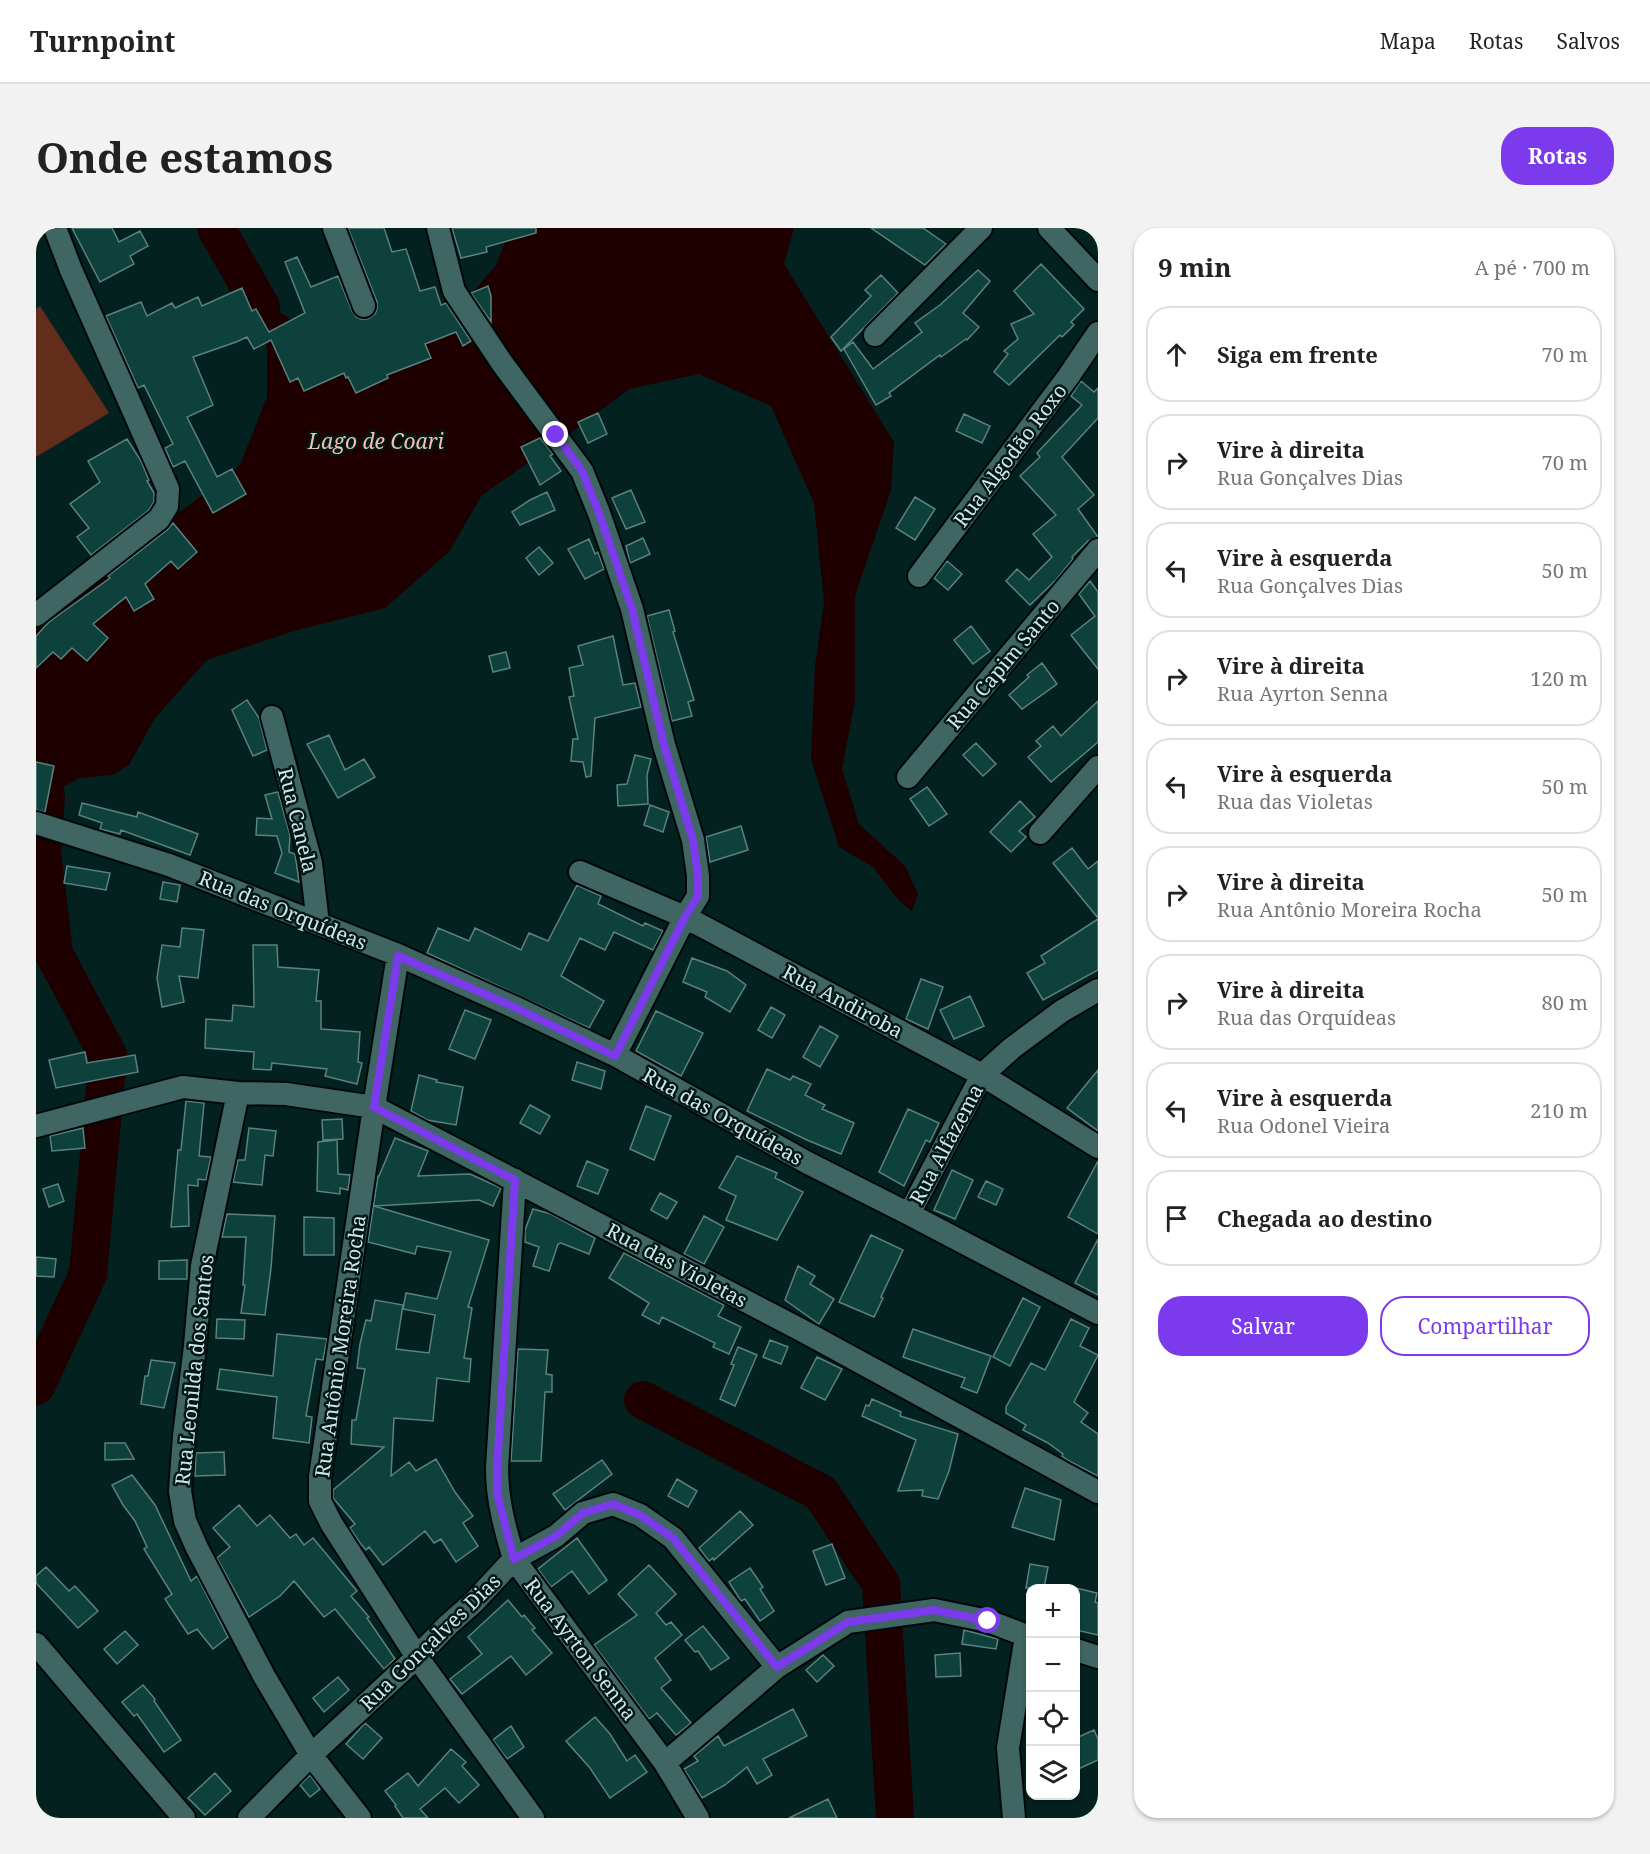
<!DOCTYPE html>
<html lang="pt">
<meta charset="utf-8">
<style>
body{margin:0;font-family:"Noto Serif",serif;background:#f2f2f2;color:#222}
.controls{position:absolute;right:18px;bottom:18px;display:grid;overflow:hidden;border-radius:12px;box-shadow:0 2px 4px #0004}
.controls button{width:54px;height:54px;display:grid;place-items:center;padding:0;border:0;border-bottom:2px solid #e0e0e0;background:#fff;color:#222;font:30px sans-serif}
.stop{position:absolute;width:18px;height:18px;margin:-14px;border:4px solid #7c3aed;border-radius:50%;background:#fff}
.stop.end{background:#7c3aed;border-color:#fff;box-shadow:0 2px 6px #0008}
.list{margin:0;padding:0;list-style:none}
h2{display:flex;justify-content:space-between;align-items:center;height:78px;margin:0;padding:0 24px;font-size:26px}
h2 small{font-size:20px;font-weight:400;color:#767676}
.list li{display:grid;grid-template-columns:39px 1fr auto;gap:18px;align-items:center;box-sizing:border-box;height:96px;margin:0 12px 12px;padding:0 12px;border:2px solid #e0e0e0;border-radius:24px}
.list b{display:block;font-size:22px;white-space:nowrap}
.list p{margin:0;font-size:20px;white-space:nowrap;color:#767676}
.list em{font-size:20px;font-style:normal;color:#767676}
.actions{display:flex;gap:12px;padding:18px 24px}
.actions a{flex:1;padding:14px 0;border:2px solid #7c3aed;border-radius:24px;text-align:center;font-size:21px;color:#7c3aed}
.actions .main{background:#7c3aed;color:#fff}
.icon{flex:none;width:33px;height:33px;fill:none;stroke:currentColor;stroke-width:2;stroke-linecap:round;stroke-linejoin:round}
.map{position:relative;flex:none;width:1062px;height:1590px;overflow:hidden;border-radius:24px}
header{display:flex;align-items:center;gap:36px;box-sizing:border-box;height:84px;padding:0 30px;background:#fff;border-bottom:2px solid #e0e0e0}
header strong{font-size:28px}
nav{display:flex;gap:33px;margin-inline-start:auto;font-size:21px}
.intro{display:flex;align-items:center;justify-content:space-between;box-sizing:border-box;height:144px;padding:0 36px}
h1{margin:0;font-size:42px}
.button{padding:15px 27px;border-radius:24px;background:#7c3aed;color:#fff;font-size:21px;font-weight:700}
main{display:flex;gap:36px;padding:0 36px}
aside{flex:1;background:#fff;border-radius:24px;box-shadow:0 2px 4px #0004}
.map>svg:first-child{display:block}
</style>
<header>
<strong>Turnpoint</strong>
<nav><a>Mapa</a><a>Rotas</a><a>Salvos</a></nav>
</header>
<div class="intro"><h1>Onde estamos</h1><a class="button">Rotas</a></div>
<main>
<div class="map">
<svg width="1062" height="1590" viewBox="0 0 1062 1590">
<rect width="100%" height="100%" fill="#03211f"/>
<path fill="#632d1c" d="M4 78 73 185 0 229V81Z"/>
<path fill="#1f0000" d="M475 0H758L748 36 858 214 855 262 819 368V473L806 541 823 596 869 638 882 666 876 683 863 673 837 639 803 619 775 531 779 437 788 374 778 275 735 178 663 146 593 161 532 207 446 267 413 324 349 380 261 402 171 432 119 490 93 537 76 547 44 550 10 568 0 564V379L70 321 147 282 204 237 231 169V121L225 79 238 81 272 102 340 92 435 67 460 37Z"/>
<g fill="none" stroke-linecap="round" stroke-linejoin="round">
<path stroke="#1f0000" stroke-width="38" d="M180 0 225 79
M0 1158 52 1046 72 827 18 726 6 624 10 568
M607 1172 785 1265 845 1356 859 1590"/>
</g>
<path fill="#0e403c" stroke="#5a827e" stroke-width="1.5" d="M36 0H76L83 14 104 3 112 18 94 28 98 36 64 54Z
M312 0H348L356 24 370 21 384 63 399 59 405 77 410 75 435 113 427 118 420 104 389 116 395 130 351 147 352 150 320 165 312 149 310 150 308 145 268 163 262 150 254 154 235 112 218 121 211 109 200 114 157 129 177 177 151 189 181 249 196 241 210 266 177 285 149 233 137 239 129 220 137 216 108 157 102 160 70 88 105 74 111 88 136 75 139 80 162 69 166 78 206 60 216 83 220 81 233 104 269 85 249 34 261 29 275 59 302 48 316 83 320 89 325 91H332L339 86 341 81V74Z
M416 0H500V5L450 19 451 24 425 30Z
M835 0H887L910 16 889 37Z
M1005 36 1048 81 1035 94 1038 97 1026 109 1024 107 973 157 958 144 972 126 968 123 982 111 975 96 998 86 978 63Z
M942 42 954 53 927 85 943 99 931 112 930 111 905 129 904 127 853 165 855 168 840 177 808 121 817 114 837 141 886 104 879 95 904 77Z
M845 47 862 65 805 123 795 109 835 68 829 62Z
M452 58 455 68V94L435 65Z
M1045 153 1058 164 1062 160V190L1026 229 1058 267 1042 281 1062 309 1052 313 1036 329 1037 331 1020 352 994 377 970 353 981 341 993 352 1016 329 997 306 1020 287 984 248 1004 229 1001 225 1046 177 1035 168Z
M562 185 571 206 552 215 542 194Z
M928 186 954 198 946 215 920 203Z
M504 210 517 226 514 228 525 243 504 257 485 219Z
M91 211 105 233 113 252 111 253 118 265V274L113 282 55 327 41 309 53 300 34 276 64 254 52 233Z
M595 262 609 294 590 301 576 270Z
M511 264 519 282 484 297 476 284 494 272Z
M879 269 899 281 879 312 860 300Z
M137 295 161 324 142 341 135 333 109 356 118 371 98 383 90 369 57 396 72 410 51 433 36 420 25 431 17 424 0 440V408L13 394 74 350 72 348 131 302Z
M607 310 614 326 594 335 590 318Z
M553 311 559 326 562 324 568 341 549 351 532 321Z
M503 319 517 335 503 347 490 330Z
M911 333 926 346 912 362 898 350Z
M1054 353 1062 364V441L1035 407 1059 388 1043 366Z
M633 382 639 403 637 404 658 472 652 474 656 488 636 493 611 388Z
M935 398 954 423 937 436 918 412Z
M577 408 587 457 599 455 605 479 559 490 555 548 550 549 547 534 535 533 537 511H542L533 469 538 468 533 440 547 437 542 418Z
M470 424 474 440 457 444 453 428Z
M1006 435 1021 456 986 481 973 467 993 449 991 447Z
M211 472 223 490 231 522 217 528 196 482Z
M1062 473V514L1015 554 992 529 1005 518 1000 513 1017 498 1025 508Z
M293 507 309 542 328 531 339 549 302 570 271 516Z
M940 515 960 536 947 548 927 527Z
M599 527 615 531 611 547 612 576 582 578 581 557 591 556Z
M0 534 18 538 9 584 0 582Z
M891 559 911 586 893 598 874 571Z
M242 564 254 607 253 624 259 626 263 654 239 645 246 625 241 608 220 607 221 590 236 591 229 567Z
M984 573 999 589 983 603 990 609 975 624 954 604Z
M46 575 101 589 102 584 162 606 154 627 85 602 84 606 64 601 66 595 43 587Z
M614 577 633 584 627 604 608 597Z
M705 598 712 622 674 634 670 609Z
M1036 620 1052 641 1062 633V690L1017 635Z
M31 638 74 645 70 662 28 655Z
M127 654 144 657 141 674 124 671Z
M541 657 565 668 562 676 607 698 609 695 627 703 617 722 578 704 569 722 544 710 525 748 568 773 553 800 391 725 402 700 433 713 439 700 485 722 493 705 512 713Z
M1062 691V742L1007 772 991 745 1009 735 1005 728Z
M146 700 168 702 162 750 143 748 148 774 126 779 121 750 126 717 144 719Z
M217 717H241L242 739 283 742 280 773H285V801L324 804 322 834 326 835 321 856 289 848 291 841 236 835 235 842 217 841 218 824 169 820 170 791 196 793 197 777 218 779Z
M656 730 691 743 710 757 694 784 669 769 671 764 647 754Z
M885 751 907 759 892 801 870 791Z
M934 768 948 798 918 811 904 782Z
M735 779 749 787 736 810 722 802Z
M429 782 455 792 439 831 413 821Z
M620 783 667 805 645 848 600 823Z
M784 798 802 808 784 839 767 829Z
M49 824 51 835 99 827 102 844 20 860 13 832Z
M541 834 569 843 565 861 536 852Z
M731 841 754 852 757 848 775 856 769 867 789 877 786 881 818 895 805 926 771 912 711 883Z
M1062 842V903L1031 880Z
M383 847 401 852 400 854 427 859 420 897 391 892 375 883Z
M150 873 168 875 163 928 175 929 170 952 162 951V958L152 957 153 998 135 999 142 922H145Z
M494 877 514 888 504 906 484 895Z
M610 878 635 888 618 932 594 921Z
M872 881 903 895 894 914 890 912 868 958 843 944Z
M306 891 307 911 287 912 286 892Z
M47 900 49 920 16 923 14 908Z
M213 900 240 903 237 928 229 927 226 957 197 954 202 932H209Z
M359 910 392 923 382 948 434 946 465 960 457 978 443 972 338 978 453 1012 432 1079 436 1080 428 1130 435 1131 433 1154 401 1150 397 1193 358 1190 355 1248 373 1234 380 1243 400 1231 419 1264 437 1288 427 1295 442 1318 420 1334 405 1311 398 1315 389 1303 347 1337 333 1319 330 1322 324 1315 314 1300 319 1296 297 1270V1262L348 1219 315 1216 316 1192H320L329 1141 321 1140 324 1116 330 1092 335 1093 339 1072 367 1077 360 1121 393 1125 399 1087 367 1081 370 1065 401 1071 415 1024 381 1018 379 1026 332 1014 342 948H343Z
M301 912 302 946 314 947 312 962 304 960V966L281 963 282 914Z
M701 928 741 945 739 950 767 964 741 1012 690 992 700 968 683 960Z
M551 933 572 942 562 966 541 958Z
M1062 933V1006L1032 989Z
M916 942 937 952 919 991 898 982Z
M950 953 967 961 960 977 942 969Z
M22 956 28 973 13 979 7 961Z
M624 965 641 974 631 991 615 982Z
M497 981 515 986 559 1010 553 1026 525 1015 522 1016 513 1043 497 1038 503 1019 489 1014V1002Z
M191 986 239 988 235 1040 229 1087 205 1085 209 1057H207L210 1009H186Z
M668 988 688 999 668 1036 648 1026Z
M268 989 298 990V1027H268Z
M835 1007 867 1022 845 1069 847 1070 838 1089 803 1074Z
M1062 1011V1067L1039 1055Z
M588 1025 688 1077 682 1088 705 1099 693 1126 677 1119 679 1115 626 1089 623 1096 606 1087 613 1075 573 1050Z
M0 1029 20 1031 18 1049 0 1048Z
M151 1032V1051H123V1033Z
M762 1038 779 1048 774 1056 798 1071 783 1096 749 1072Z
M987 1070 1004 1079 974 1138 957 1129Z
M181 1091 209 1092 208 1111 180 1110Z
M1035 1091 1053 1100 1044 1118 1062 1127 1038 1174 1052 1185 1045 1194 1062 1206V1248L1033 1233 1026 1228 1027 1226 1012 1215 987 1202 990 1197 970 1185V1179L995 1135 1009 1142Z
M877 1101 955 1128 941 1165 925 1159 929 1150 867 1129Z
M241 1106 291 1111 287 1132 280 1131 270 1188 276 1189 273 1215 237 1210 241 1169 181 1161 184 1141 237 1148Z
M734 1112 752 1119 745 1136 727 1129Z
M702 1119 721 1127 699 1178 684 1171 698 1137 695 1136Z
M482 1121 512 1122 510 1146 516 1147V1164H509L505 1233H475Z
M781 1129 806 1141 789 1172 765 1160Z
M115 1132 139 1135 128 1180 105 1176 109 1148H112Z
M836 1171 865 1184 864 1188 922 1206 913 1243 902 1271 886 1268 887 1262 862 1263 880 1212 826 1188 830 1177 833 1178Z
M69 1215H89L98 1231 69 1232Z
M188 1224 189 1247 159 1248 160 1225Z
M566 1232 576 1246 529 1282 517 1266Z
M96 1247 119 1277 155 1353 161 1348 192 1409 177 1421 161 1401 152 1406 129 1371 136 1366 108 1321 111 1319 99 1293 87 1277 76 1257Z
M641 1251 661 1263 652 1279 632 1268Z
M989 1260 1025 1272 1018 1312 976 1299Z
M203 1277 221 1298 234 1287 254 1310 260 1306 268 1317 277 1310 321 1363 315 1368 333 1389 331 1390 359 1431 348 1441 299 1381 288 1389 258 1353 244 1368 213 1389 181 1330 194 1319 177 1300Z
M704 1283 717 1297 678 1332 677 1330 673 1333 663 1320Z
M541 1310 571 1352 553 1366 536 1343 515 1359 502 1341Z
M796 1316 809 1350 790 1357 777 1323Z
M994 1336 1012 1339 1008 1360H990Z
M613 1337 640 1366 620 1385 630 1397 635 1394 646 1407 619 1430 635 1452 625 1460 655 1495 640 1507 621 1485 613 1491 558 1417 601 1387 582 1366Z
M10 1339 33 1363 39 1358 62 1383 42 1400 0 1355V1348Z
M714 1340 727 1359 724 1361 738 1383 724 1393 709 1371 705 1373 693 1354Z
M1040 1360 1061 1365 1059 1374 1062 1375V1407L1040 1402Z
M472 1372 486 1389 488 1387 499 1400 496 1402 516 1425 490 1447 475 1428 426 1466 414 1451 446 1426 432 1409Z
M667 1398 693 1430 675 1442 662 1423 659 1424 649 1412Z
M928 1402 962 1411 960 1421 926 1416Z
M89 1403 102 1417 81 1436 68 1421Z
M924 1425 925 1448 900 1449 899 1427Z
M787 1427 798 1438 781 1454 770 1442Z
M302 1449 313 1462 288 1484 277 1470Z
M107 1457 119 1471 118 1473 145 1512 128 1524 101 1486 98 1488 86 1474Z
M757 1481 771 1508 727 1531 736 1547 721 1556 711 1539 689 1557 666 1570 648 1541 662 1533 658 1528 682 1508 688 1518Z
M559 1489 574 1506 591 1533 599 1527 611 1544 574 1570 554 1540 530 1513Z
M329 1495 346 1510 327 1531 310 1516Z
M475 1498 488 1519 471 1531 457 1512Z
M1058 1502 1062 1511V1532L1040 1542V1510Z
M415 1521 430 1534 426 1538 443 1557 423 1575 409 1560 384 1581 392 1590H367L359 1578 360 1577 349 1563 372 1545 382 1558Z
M179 1545 195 1563 169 1587 152 1570Z
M274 1547 284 1561 274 1569 264 1557Z
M792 1571 801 1590H753Z"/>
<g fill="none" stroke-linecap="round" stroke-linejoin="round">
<g stroke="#000908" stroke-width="26">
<path id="minor" d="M298 0 328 78
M402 0 418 63 466 135 546 243 563 285 596 381 628 517 657 612 662 648V668L649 689 579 827
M1013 0 1062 52
M839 107 945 0
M883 348 1032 149 1062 105
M0 387 123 291 131 278 132 261 35 42 19 0
M236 489 275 635 282 696
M872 549 1062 322
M0 595 133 637 362 727 478 779 579 827 770 934 873 986 1062 1085
M1004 605 1062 539
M544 644 649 689 946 847 1062 919
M362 727 338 879 284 1249V1273L295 1295 381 1429 497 1590
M202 865 166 1038 159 1118 148 1208 144 1263 149 1293 161 1320 228 1448 275 1527 324 1590
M0 898 147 859 202 865 250 866 338 879 767 1103 1062 1264
M479 952 461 1240C461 1272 469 1301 478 1331L629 1535 662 1590
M873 986 946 847 976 820 1026 783 1062 762
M0 1416 148 1590
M1040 1422 1062 1429
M629 1535 741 1439 812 1394 898 1382 952 1393 994 1409
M213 1590 275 1527 381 1429 412 1397 438 1374 478 1331 520 1308 547 1285 577 1276 604 1287 637 1310 741 1439
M978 1590 972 1520 990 1408"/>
</g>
<use href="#minor" stroke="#3f6663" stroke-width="22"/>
</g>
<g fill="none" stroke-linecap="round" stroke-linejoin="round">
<path stroke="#7c3aed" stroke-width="8" d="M520 207 546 243 563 285 596 381 628 517 657 612 662 648V668L649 689 579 828 478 779 362 728 338 879 479 952 461 1240V1265L478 1331 520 1308 547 1285 577 1276 604 1287 637 1310 741 1439 812 1394 898 1382 952 1393"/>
</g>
<g text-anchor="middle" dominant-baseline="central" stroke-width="5" stroke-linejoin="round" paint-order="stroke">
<g font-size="20" fill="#d2e7e5" stroke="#001816">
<text transform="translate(974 227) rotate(-53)">Rua Algodão Roxo</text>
<text transform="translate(967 436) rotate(-50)">Rua Capim Santo</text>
<text transform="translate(262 592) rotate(76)">Rua Canela</text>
<text transform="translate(247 682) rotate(22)">Rua das Orquídeas</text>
<text transform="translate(807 773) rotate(28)">Rua Andiroba</text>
<text transform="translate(687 888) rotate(29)">Rua das Orquídeas</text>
<text transform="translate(910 916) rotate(-62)">Rua Alfazema</text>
<text transform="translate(641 1037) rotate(28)">Rua das Violetas</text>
<text transform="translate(304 1118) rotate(-82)">Rua Antônio Moreira Rocha</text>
<text transform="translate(158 1142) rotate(-84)">Rua Leonilda dos Santos</text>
<text transform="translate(394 1414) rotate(-44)">Rua Gonçalves Dias</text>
<text transform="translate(545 1421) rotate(53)">Rua Ayrton Senna</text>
</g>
<g font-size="21" font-style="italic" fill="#f6bfad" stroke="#001816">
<text x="340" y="213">Lago de Coari</text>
</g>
</g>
</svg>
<div class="controls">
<button>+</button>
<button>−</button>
<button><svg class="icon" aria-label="locate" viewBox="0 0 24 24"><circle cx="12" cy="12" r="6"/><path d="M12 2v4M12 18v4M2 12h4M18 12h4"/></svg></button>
<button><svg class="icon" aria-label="layers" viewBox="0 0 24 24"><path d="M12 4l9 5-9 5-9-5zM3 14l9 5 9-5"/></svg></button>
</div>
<div class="stop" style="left:952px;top:1393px"></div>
<div class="stop end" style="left:520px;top:207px"></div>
</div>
<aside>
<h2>9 min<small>A pé · 700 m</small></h2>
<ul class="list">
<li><svg class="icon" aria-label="ahead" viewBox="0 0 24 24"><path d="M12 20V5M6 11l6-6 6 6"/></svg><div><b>Siga em frente</b></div><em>70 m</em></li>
<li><svg class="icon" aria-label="right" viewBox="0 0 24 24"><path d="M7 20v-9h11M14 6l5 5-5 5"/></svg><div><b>Vire à direita</b><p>Rua Gonçalves Dias</p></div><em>70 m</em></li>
<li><svg class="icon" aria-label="left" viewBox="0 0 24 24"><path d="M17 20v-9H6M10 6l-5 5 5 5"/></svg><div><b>Vire à esquerda</b><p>Rua Gonçalves Dias</p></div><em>50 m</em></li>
<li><svg class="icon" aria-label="right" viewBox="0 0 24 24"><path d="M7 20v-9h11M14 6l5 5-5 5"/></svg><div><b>Vire à direita</b><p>Rua Ayrton Senna</p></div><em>120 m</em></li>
<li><svg class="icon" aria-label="left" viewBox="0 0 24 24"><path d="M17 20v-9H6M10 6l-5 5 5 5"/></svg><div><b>Vire à esquerda</b><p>Rua das Violetas</p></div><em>50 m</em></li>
<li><svg class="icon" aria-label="right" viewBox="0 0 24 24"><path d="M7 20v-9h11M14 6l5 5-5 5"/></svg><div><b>Vire à direita</b><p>Rua Antônio Moreira Rocha</p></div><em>50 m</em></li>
<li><svg class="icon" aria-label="right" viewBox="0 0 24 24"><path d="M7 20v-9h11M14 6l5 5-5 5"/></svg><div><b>Vire à direita</b><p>Rua das Orquídeas</p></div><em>80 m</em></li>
<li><svg class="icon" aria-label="left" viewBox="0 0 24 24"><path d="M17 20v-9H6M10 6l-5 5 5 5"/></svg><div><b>Vire à esquerda</b><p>Rua Odonel Vieira</p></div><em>210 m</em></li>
<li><svg class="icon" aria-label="arrive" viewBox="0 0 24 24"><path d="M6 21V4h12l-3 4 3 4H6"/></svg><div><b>Chegada ao destino</b></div></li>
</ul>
<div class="actions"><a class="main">Salvar</a><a>Compartilhar</a></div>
</aside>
</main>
